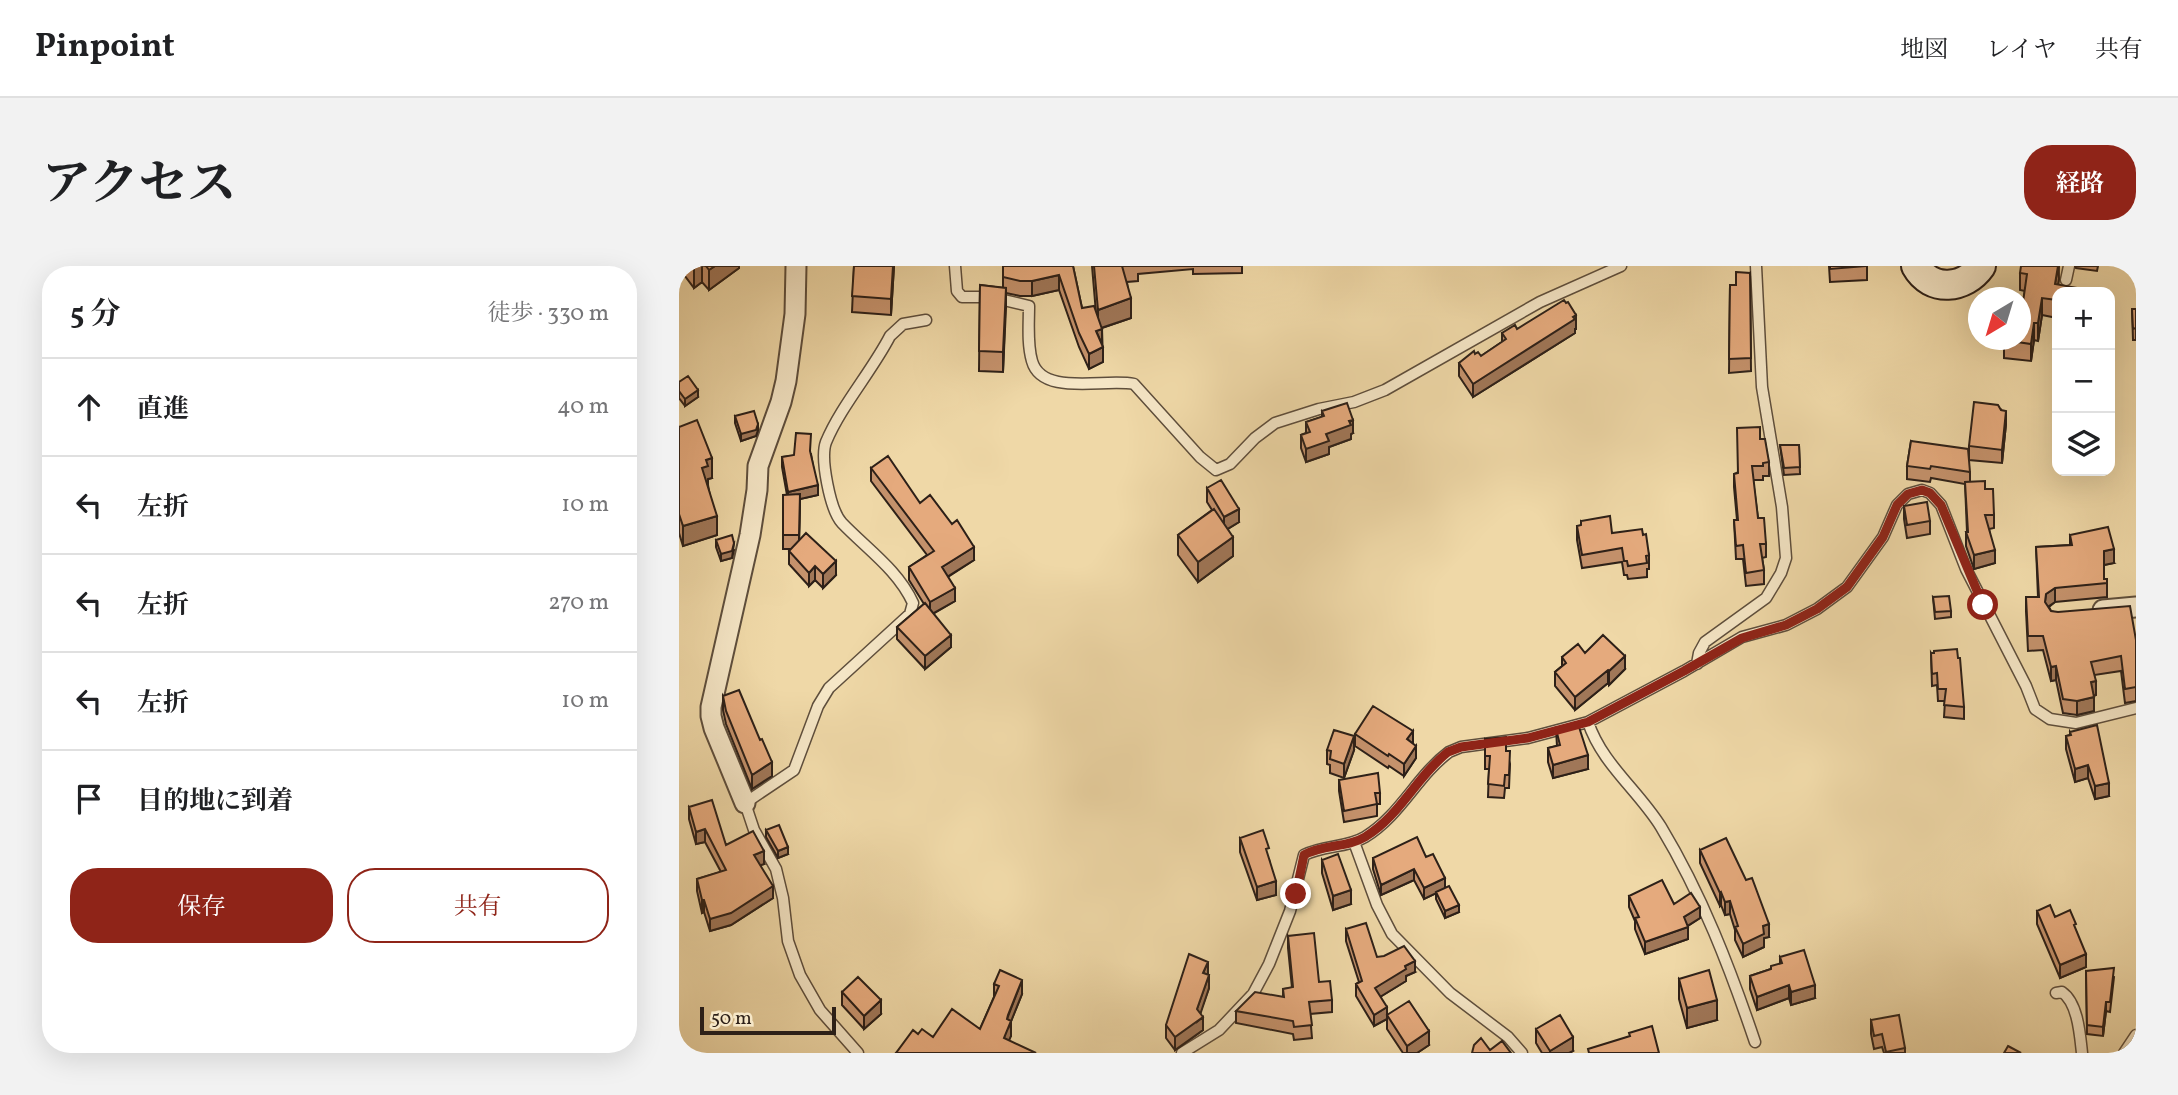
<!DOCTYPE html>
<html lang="ja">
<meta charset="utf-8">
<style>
body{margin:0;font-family:Vollkorn,"Noto Serif JP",serif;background:#f2f2f2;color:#202124}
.controls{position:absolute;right:21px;top:21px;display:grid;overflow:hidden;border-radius:14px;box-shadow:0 7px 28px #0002}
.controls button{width:63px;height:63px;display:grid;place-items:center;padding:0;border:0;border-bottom:2px solid #e0e0e0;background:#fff;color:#202124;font:35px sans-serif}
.compass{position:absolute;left:1289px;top:21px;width:63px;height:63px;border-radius:50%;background:#fff;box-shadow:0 7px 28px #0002;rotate:218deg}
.scale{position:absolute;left:21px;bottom:18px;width:136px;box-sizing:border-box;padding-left:7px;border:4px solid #2d2018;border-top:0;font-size:19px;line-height:24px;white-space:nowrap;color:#2d2018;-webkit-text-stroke:5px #f5e6c6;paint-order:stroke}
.stop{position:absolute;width:21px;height:21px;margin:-16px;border:5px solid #8f2418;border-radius:50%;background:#fff}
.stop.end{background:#8f2418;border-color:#fff;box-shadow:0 2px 7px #0008}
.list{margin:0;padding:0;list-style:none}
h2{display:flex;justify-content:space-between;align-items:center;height:91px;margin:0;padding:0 28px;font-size:30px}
h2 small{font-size:23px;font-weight:400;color:#757577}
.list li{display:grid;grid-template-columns:46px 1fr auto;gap:21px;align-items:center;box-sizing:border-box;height:98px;padding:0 28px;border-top:2px solid #e0e0e0}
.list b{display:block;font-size:26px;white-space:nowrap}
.list em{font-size:23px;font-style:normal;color:#757577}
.actions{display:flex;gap:14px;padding:21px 28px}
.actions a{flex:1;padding:16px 0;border:2px solid #8f2418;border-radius:28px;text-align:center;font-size:24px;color:#8f2418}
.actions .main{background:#8f2418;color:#fff}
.icon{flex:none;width:38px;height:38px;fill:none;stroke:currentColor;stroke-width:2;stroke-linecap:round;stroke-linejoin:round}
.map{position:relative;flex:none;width:1457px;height:787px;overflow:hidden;border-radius:28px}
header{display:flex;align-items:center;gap:42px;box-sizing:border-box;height:98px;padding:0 35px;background:#fff;border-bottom:2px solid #e0e0e0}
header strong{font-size:33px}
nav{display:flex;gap:38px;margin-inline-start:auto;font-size:24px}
.intro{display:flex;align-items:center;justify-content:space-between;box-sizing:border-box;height:168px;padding:0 42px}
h1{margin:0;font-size:49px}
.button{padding:18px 32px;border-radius:28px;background:#8f2418;color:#fff;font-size:24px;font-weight:700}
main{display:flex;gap:42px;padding:0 42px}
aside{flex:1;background:#fff;border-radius:28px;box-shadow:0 7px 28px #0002}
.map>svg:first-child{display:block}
</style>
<header>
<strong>Pinpoint</strong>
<nav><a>地図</a><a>レイヤ</a><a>共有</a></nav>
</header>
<div class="intro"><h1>アクセス</h1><a class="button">経路</a></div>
<main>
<aside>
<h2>5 分<small>徒歩 · 330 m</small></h2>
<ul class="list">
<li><svg class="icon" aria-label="ahead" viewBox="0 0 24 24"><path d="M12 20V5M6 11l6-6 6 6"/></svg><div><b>直進</b></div><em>40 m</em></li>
<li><svg class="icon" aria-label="left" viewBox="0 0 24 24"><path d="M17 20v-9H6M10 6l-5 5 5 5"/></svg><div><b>左折</b></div><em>10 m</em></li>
<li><svg class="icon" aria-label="left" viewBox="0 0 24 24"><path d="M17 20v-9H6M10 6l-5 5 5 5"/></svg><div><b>左折</b></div><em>270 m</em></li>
<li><svg class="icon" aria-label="left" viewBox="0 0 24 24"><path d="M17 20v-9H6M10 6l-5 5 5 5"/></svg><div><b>左折</b></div><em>10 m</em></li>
<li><svg class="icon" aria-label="arrive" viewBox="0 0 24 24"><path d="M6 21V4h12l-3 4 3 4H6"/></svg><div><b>目的地に到着</b></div></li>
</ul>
<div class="actions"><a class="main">保存</a><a>共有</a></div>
</aside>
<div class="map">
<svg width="1457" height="787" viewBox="0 0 1457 787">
<rect width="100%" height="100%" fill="#efd8a7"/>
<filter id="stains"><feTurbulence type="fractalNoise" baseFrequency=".00286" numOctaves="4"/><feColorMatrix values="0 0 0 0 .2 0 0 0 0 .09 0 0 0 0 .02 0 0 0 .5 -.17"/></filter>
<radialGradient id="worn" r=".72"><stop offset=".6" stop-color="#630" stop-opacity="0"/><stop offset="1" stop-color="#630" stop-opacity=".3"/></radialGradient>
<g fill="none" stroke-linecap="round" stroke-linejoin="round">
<g stroke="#5e4e3c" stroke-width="13">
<path id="lane" d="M276 0 278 25 283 31H312L350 40C350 58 348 78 353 95 363 131 426 112 455 118L521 191 537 204 551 198 576 172 596 157 640 143 675 136 706 124 861 36 942 0
M1387 14 1390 0
M1018 398 1020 387 1026 376 1087 332 1102 307 1107 292 1103 241 1083 121 1077 0
M909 456C923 498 959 524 982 561 1023 629 1051 702 1076 776
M675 576 698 639 713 668 771 727 829 771 843 787
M1377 727 1383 726C1399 737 1401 769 1403 787
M179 787 141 744 121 709 109 675 104 632 97 603 75 564 66 537 115 504 139 440 150 422 231 348 234 337C219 304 188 283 163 257 151 244 141 192 147 176 162 140 193 105 211 70L224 58 247 54
M503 787 540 764 574 728 590 698 611 645 625 589C644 579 668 582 686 571 721 550 738 510 770 486L782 481 849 472 909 456 1005 405 1063 371 1107 359 1138 343 1168 321 1204 271 1218 239 1229 228 1243 224 1251 227 1262 239 1287 303 1347 420 1356 443 1371 453 1397 457 1457 442
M1445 787 1457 769"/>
</g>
<g stroke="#5e4e3c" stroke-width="23">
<path id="street" d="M1424 344 1457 341
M66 537 35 462 32 450V441L71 269 78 224 79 200 102 136 107 115 116 48 117 0"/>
</g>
<g stroke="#2d2018" stroke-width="32">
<path id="secondary" d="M1237 0C1252 27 1286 23 1302 0"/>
</g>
<use href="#lane" stroke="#f5e6c6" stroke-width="10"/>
<use href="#street" stroke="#f5e6c6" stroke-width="19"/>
<use href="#secondary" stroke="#f5e6c6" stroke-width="28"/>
</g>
<path fill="#c5926c" stroke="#2d2018" stroke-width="2" d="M0 0H60V2L30 24 23 16 15 22 0 2Z
M175 0H215L212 49 173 46Z
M324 0H394L403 42 417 47 413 0H563V7L514 8V3L459 8V15L448 16 452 52 423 62 424 96 410 103 400 81 380 24 353 30H341L327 27 324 106 300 105 301 19 324 22Z
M1150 0H1188V14L1151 16Z
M1380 0 1378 52 1363 49 1359 75 1355 74 1352 95 1325 92V74L1344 36 1346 25 1341 24V7Z
M1396 0H1419L1418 5 1397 2Z
M1071 7 1072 105 1050 107 1051 19H1057Z
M1453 43H1457V74H1454Z
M838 63H897H896V67L794 131 780 110V97L796 88 802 90 823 76V67Z
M0 116 19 131 6 140 0 132Z
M1322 144 1327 158 1323 197 1290 194V180Z
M643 145 674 167 672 168V173L650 181V188L627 196 622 182V169L627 167V156L643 151Z
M56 150 79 164 77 170 62 175 56 157Z
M0 161 33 212 29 213V219L38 269 4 280 0 267Z
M1081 173 1090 196V210H1084V214H1074L1079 252 1087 278V291L1083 292 1085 304V318L1067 320 1064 293H1057L1055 254H1058L1055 221V208L1058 207Z
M1232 175 1291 206V216L1306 223 1315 249V262L1310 263 1316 297 1295 303 1287 280V266H1288L1286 218 1252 212 1251 216 1228 213V200Z
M1101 179H1120L1121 208 1105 209Z
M132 188 139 229 121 233 120 274 157 309 144 322 136 314 130 320 110 298V285L112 283H104V229H108L103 201V191Z
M192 202 241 237 295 294 269 311 276 335 254 348 272 381 246 403 218 373V361L245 338 230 314V301L248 289 192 215Z
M528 222 560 256 549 263 554 290 519 316 499 289V269L533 244 528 236Z
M1225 240 1251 255V268L1228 272 1225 253Z
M902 255 933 267 964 269 970 289V303H968V311L949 313 948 309H945L943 296 903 302 898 274V260H902Z
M1391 269 1435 297 1425 299V313H1428V331L1376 336 1370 341 1372 345 1457 374V435L1446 437 1442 405 1415 409 1417 429 1415 430V445L1398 449 1384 447 1377 414 1372 415 1364 384 1349 385 1347 345V331H1359L1357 281 1391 279Z
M37 274 55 284 53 292 42 295 37 281Z
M1254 331 1272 345V351L1256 353Z
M906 387 946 403 930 419 929 417 896 444 876 420V406L883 400V391Z
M1252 387 1285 441V453L1265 451 1266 435H1259L1258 419 1253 420Z
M44 430 93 510 73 523 47 458 44 444Z
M877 463 909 503 874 512 869 496V482L878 480Z
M1391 466 1430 530 1416 533 1409 512 1396 516 1387 483V470L1391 469Z
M676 468 734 478 737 492 725 510 710 500 709 502 676 480Z
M806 473 827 485 831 498 830 522H826L825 532 809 531 810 503H806Z
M648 484H675L665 512 651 507V499L648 498Z
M660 514 701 527V538H698V550L665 556 660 525Z
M10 541 47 579 85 598 81 599 94 632 52 659 31 665 25 646 23 647 18 625V613L42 606 26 576 17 578 10 553Z
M87 564 109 588 99 592 87 571Z
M561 572 590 593 597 629 578 634 561 586Z
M1021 584 1090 671 1085 672V681L1064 691 1056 674V664L1051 648 1046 649 1042 639 1041 640 1021 597Z
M747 591 780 646 766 652 757 633V627L745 633 735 614 702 629 694 603V592Z
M643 594 672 638 654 644 643 607Z
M950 630 995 638 1021 652 1009 660V673L966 688 956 663V655L950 641Z
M1358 645 1376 651 1397 665 1407 701 1381 712 1358 658Z
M667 663 698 691 736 706 727 710V715L701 731 708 753 695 760 677 730V718L680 716 667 675Z
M609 670 640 716 653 734V746L631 748 633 772 615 774 614 768 557 757V745L604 731V723L613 722 609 682Z
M1101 691 1136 732 1112 739 1110 732 1078 744 1071 723V710L1092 703 1101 698Z
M1407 705 1435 711 1431 746 1427 745 1424 770 1408 768Z
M529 709 530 722 521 747 524 764 496 784 487 772V759Z
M1000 713 1038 754 1008 762 1000 733Z
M315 718 343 728 332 755V770L217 787 239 768 254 771 301 763 315 731Z
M163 726 202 748 185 763 163 739Z
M708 749 750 779 738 787H724L708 763Z
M1192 754 1226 782V787H1205L1203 781 1195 783 1192 768Z
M857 763 894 785 890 787H863L857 777Z"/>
<path fill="#a07758" stroke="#2d2018" stroke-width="2" d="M18 0H23V16L15 22V2Z
M36 0H60V2L30 24V4Z
M214 0H215L212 49V33Z
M1379 0 1380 13 1376 36V18Z
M380 9V24L353 30V15Z
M327 22V42L324 106V86Z
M452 32V52L419 63V44Z
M1363 32V49L1359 75V57Z
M897 49V63H896V67L794 131V118Z
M1355 57V74L1352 95V78Z
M423 63V78L417 65Z
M424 81V96L410 103V88Z
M19 124V131L6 140V133Z
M1327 145V158L1323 197V184Z
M674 154V167L672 168V173L650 181V188L627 196V183L647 168Z
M79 158V164L77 170 62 175V168Z
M33 192V212L29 213V219L23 221V202L27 194Z
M139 219V229L121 233 120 283 121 233 109 236V226Z
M560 243V256L545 265V251Z
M38 250V269L4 280V260Z
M554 271V290L519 316V296Z
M55 277 53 292 42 295V288Z
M295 281V294L263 314V301Z
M1435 283V297L1425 299V285Z
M1316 284V297L1295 303V289Z
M157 295V309L144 322V308Z
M136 300V314L130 320V307Z
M276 322V335L251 349V336Z
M1376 322V336L1367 342 1366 336 1367 328Z
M272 369V381L246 403V390Z
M946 390V403L930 419V405Z
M1377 400V414L1372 415V401Z
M929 404V417L896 444V431Z
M1417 415V429L1412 430V416Z
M1415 431V445L1398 449V435Z
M734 465V478L728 473Z
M675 470V484L665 512V498Z
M737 480V492L725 510V498Z
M909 489V503L874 512V499Z
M93 496V510L73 523V509Z
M1409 499V512L1396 516V503Z
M1430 517V530L1416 533V520Z
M26 563V576L17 578V566Z
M109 581V588L99 592V585Z
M85 585V598L75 602V589Z
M735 603V614L702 629V619Z
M766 612V623L745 633V622Z
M597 615V629L578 634V621Z
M94 620V632L52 659 31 665V653Z
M672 624V638L654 644V630Z
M1042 626V639L1041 640V627Z
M23 634H25V646L23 647Z
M1051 635V648L1046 649V636Z
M780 639V646L766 652V645Z
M1021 641V652L1005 662V651Z
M1090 658V671L1085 672V681L1064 691V678L1084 660Z
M1009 661V673L966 688V676Z
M1407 688V701L1381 712V699Z
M736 695V706L727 710V715L696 734V722L726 700Z
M529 696V709L524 707Z
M530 709V722L519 755 524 751V764L496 784V771L518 743Z
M343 714V728L329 763 332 755V770L325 786V772L328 753Z
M1110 719V732L1078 744V731Z
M1136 719V732L1112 739V726Z
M202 734V748L185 763V750Z
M1038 734V754L1008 762V742Z
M1427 736V745L1424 770V761Z
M708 741V753L695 760V749Z
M750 765V779L738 787H728V780Z
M894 771V785L890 787H871V785Z"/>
<path fill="#e5aa7d" stroke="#2d2018" stroke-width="2" d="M27 0H36L30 4Z
M175 0H214L212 33 173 30Z
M324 0H394L403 42 415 40 423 63 417 65 424 81 410 88 400 67 380 9 353 15H341L324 11Z
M415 0H443L452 32 419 44Z
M1151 0H1187L1151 3Z
M1342 0H1379L1376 18 1404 23V26H1378V34L1363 32 1359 57H1355L1352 78 1325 74H1341V36H1344L1348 8 1341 7Z
M1057 6 1071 7 1072 92 1050 93 1051 19H1057Z
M301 19 327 22 324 86 300 85Z
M885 34 887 37 889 36 897 49 894 51 896 53 794 118 780 97 795 85 796 88 799 86 802 90 827 73 823 67 836 59 838 63Z
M1453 43H1457V62L1454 63Z
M9 110 19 124 6 133 0 125V116Z
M1295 136 1319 139 1322 144 1327 145 1323 184 1290 180Z
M668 137 674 154 670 155 672 159 647 168 650 175 627 183 622 169 631 166 627 156 645 150 643 145Z
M75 145 79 158 77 164 62 168 56 150Z
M18 154 33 192 27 194 29 200 23 202 38 250 4 260 0 248V161Z
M1081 161V173H1086L1090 196 1084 197V200H1073L1079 252H1085L1087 278H1081L1085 304 1067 307 1064 279 1057 280 1055 254H1059L1055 208 1059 207 1058 162Z
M117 167 132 168 131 185 139 219 109 226 103 191 115 189Z
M1232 175 1289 183 1291 206 1252 200 1251 203 1228 200Z
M1101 179H1120L1121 201 1105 202Z
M209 190 241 237 251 229 273 258 278 254 295 281 263 301 276 322 251 336 230 301 255 285 192 202Z
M542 214 560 243 545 251 528 222Z
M1306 215V223H1314L1315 249H1306L1316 284 1295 289 1287 266H1289L1286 216Z
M121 228 120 269H104V229Z
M1248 236 1251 255 1228 259 1225 240Z
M535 243 554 271 519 296 499 269Z
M931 250 933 267 963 263 964 269 967 268 970 289 967 290 968 297 949 300 948 295H945L943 282 903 289 898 260 902 259V255Z
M1429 261 1435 283 1425 285V313H1428V317L1376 322 1367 328 1366 336 1372 345 1379 346 1451 340 1457 374V421L1446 423 1442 390 1412 396 1417 415 1412 416 1415 431 1398 435 1384 433 1377 400 1372 401 1364 370H1349L1347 331H1360L1357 281 1393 279 1391 269Z
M127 267 157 295 144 308 136 300 130 307 110 285Z
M53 269 55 277 53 285 42 288 37 274Z
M1270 330 1272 345 1256 346 1254 331Z
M246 337 272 369 246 390 218 361Z
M924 369 946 390 930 405 929 404 896 431 876 406 887 397 883 391 899 378 906 387Z
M1278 383 1279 392H1281L1285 441 1265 439 1267 423H1259L1258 407 1253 408 1252 387H1255V385Z
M60 424 81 474 83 473 93 496 73 509 47 445 44 430Z
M694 440 734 465 728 473 737 480 725 498 710 488 709 490 676 468Z
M896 458 897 462 900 461 909 489 874 499 869 482 881 479 877 463Z
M1418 459 1430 517 1416 520 1409 499 1396 503 1387 470 1392 469 1391 466Z
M655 464 675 470 665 498 651 493 652 485 648 484Z
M827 471V485H831L830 509H826L825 520 809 518 811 490H806V473Z
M699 507 701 527H696L698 538 665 545 660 514Z
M33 534 47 579 74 565 85 585 75 589 94 620 52 647 31 653 25 634H23L18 613 47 604 26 563 17 566 10 541Z
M100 559 109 581 99 585 87 564Z
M584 564 590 582 587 583 597 615 578 621 561 572Z
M738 571 747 591 754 588 766 612 745 622 735 603 702 619 694 592Z
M1047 572 1067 614 1073 612 1090 658 1084 660 1085 668 1064 678 1056 661 1059 660 1051 635 1046 636 1042 626 1041 627 1021 584Z
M659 588 672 624 654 630 643 594Z
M983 614 995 638 1012 627 1021 641 1005 651 1009 661 966 676 956 652 960 651 950 630Z
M770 620 780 639 766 645 757 626Z
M1371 639 1376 651 1391 644 1397 658 1395 659 1407 688 1381 699 1358 645Z
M687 657 698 691 705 690 725 680 736 695 726 700 727 703 696 722 708 741 695 749 677 718 683 715 667 663Z
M635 667 640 716 651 715 653 734 630 736 633 759 615 761 614 755 557 745 576 726 605 731 604 723 614 721 609 670Z
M1125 684 1136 719 1112 726 1110 719 1078 731 1071 710 1092 703V700L1103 697 1101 691Z
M510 688 529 696 524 707 530 709 518 743 524 751 496 771 487 759Z
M1435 702 1431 736H1427L1424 761 1408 759 1407 705Z
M321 704 343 714 329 749 328 753 332 755 325 772 357 787H217L234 764 239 768 243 763 254 771 273 743 301 763 320 720 315 718Z
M1030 704 1038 734 1008 742 1000 713Z
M179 711 202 734 185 750 163 726Z
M730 735 750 765 728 780 708 749Z
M881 749 894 771 871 785 857 763Z
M1220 749 1226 782 1207 786 1203 768 1195 770 1192 754Z
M973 760 980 787H910L909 783 951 770 950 767Z
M802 772 811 784 823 775 832 787H793L795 779Z
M1329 780 1342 787H1325Z"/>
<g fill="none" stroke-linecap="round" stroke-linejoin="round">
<path stroke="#8f2418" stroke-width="9" d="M617 628 625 589C644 578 668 582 686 571 721 550 738 510 769 486L782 481 849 472 909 456 1005 405 1063 372 1107 359 1138 343 1168 321 1204 271 1218 239 1229 228 1243 224 1251 227 1262 239 1304 339"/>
</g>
<rect width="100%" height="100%" filter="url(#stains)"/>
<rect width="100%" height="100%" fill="url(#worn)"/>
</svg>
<div class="controls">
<button>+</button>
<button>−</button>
<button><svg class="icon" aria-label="layers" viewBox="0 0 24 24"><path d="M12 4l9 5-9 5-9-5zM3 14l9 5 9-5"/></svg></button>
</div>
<svg class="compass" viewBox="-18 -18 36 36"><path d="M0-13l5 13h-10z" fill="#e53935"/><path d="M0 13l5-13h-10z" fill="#757577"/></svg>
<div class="scale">50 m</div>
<div class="stop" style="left:1304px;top:339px"></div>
<div class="stop end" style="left:617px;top:628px"></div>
</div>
</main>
